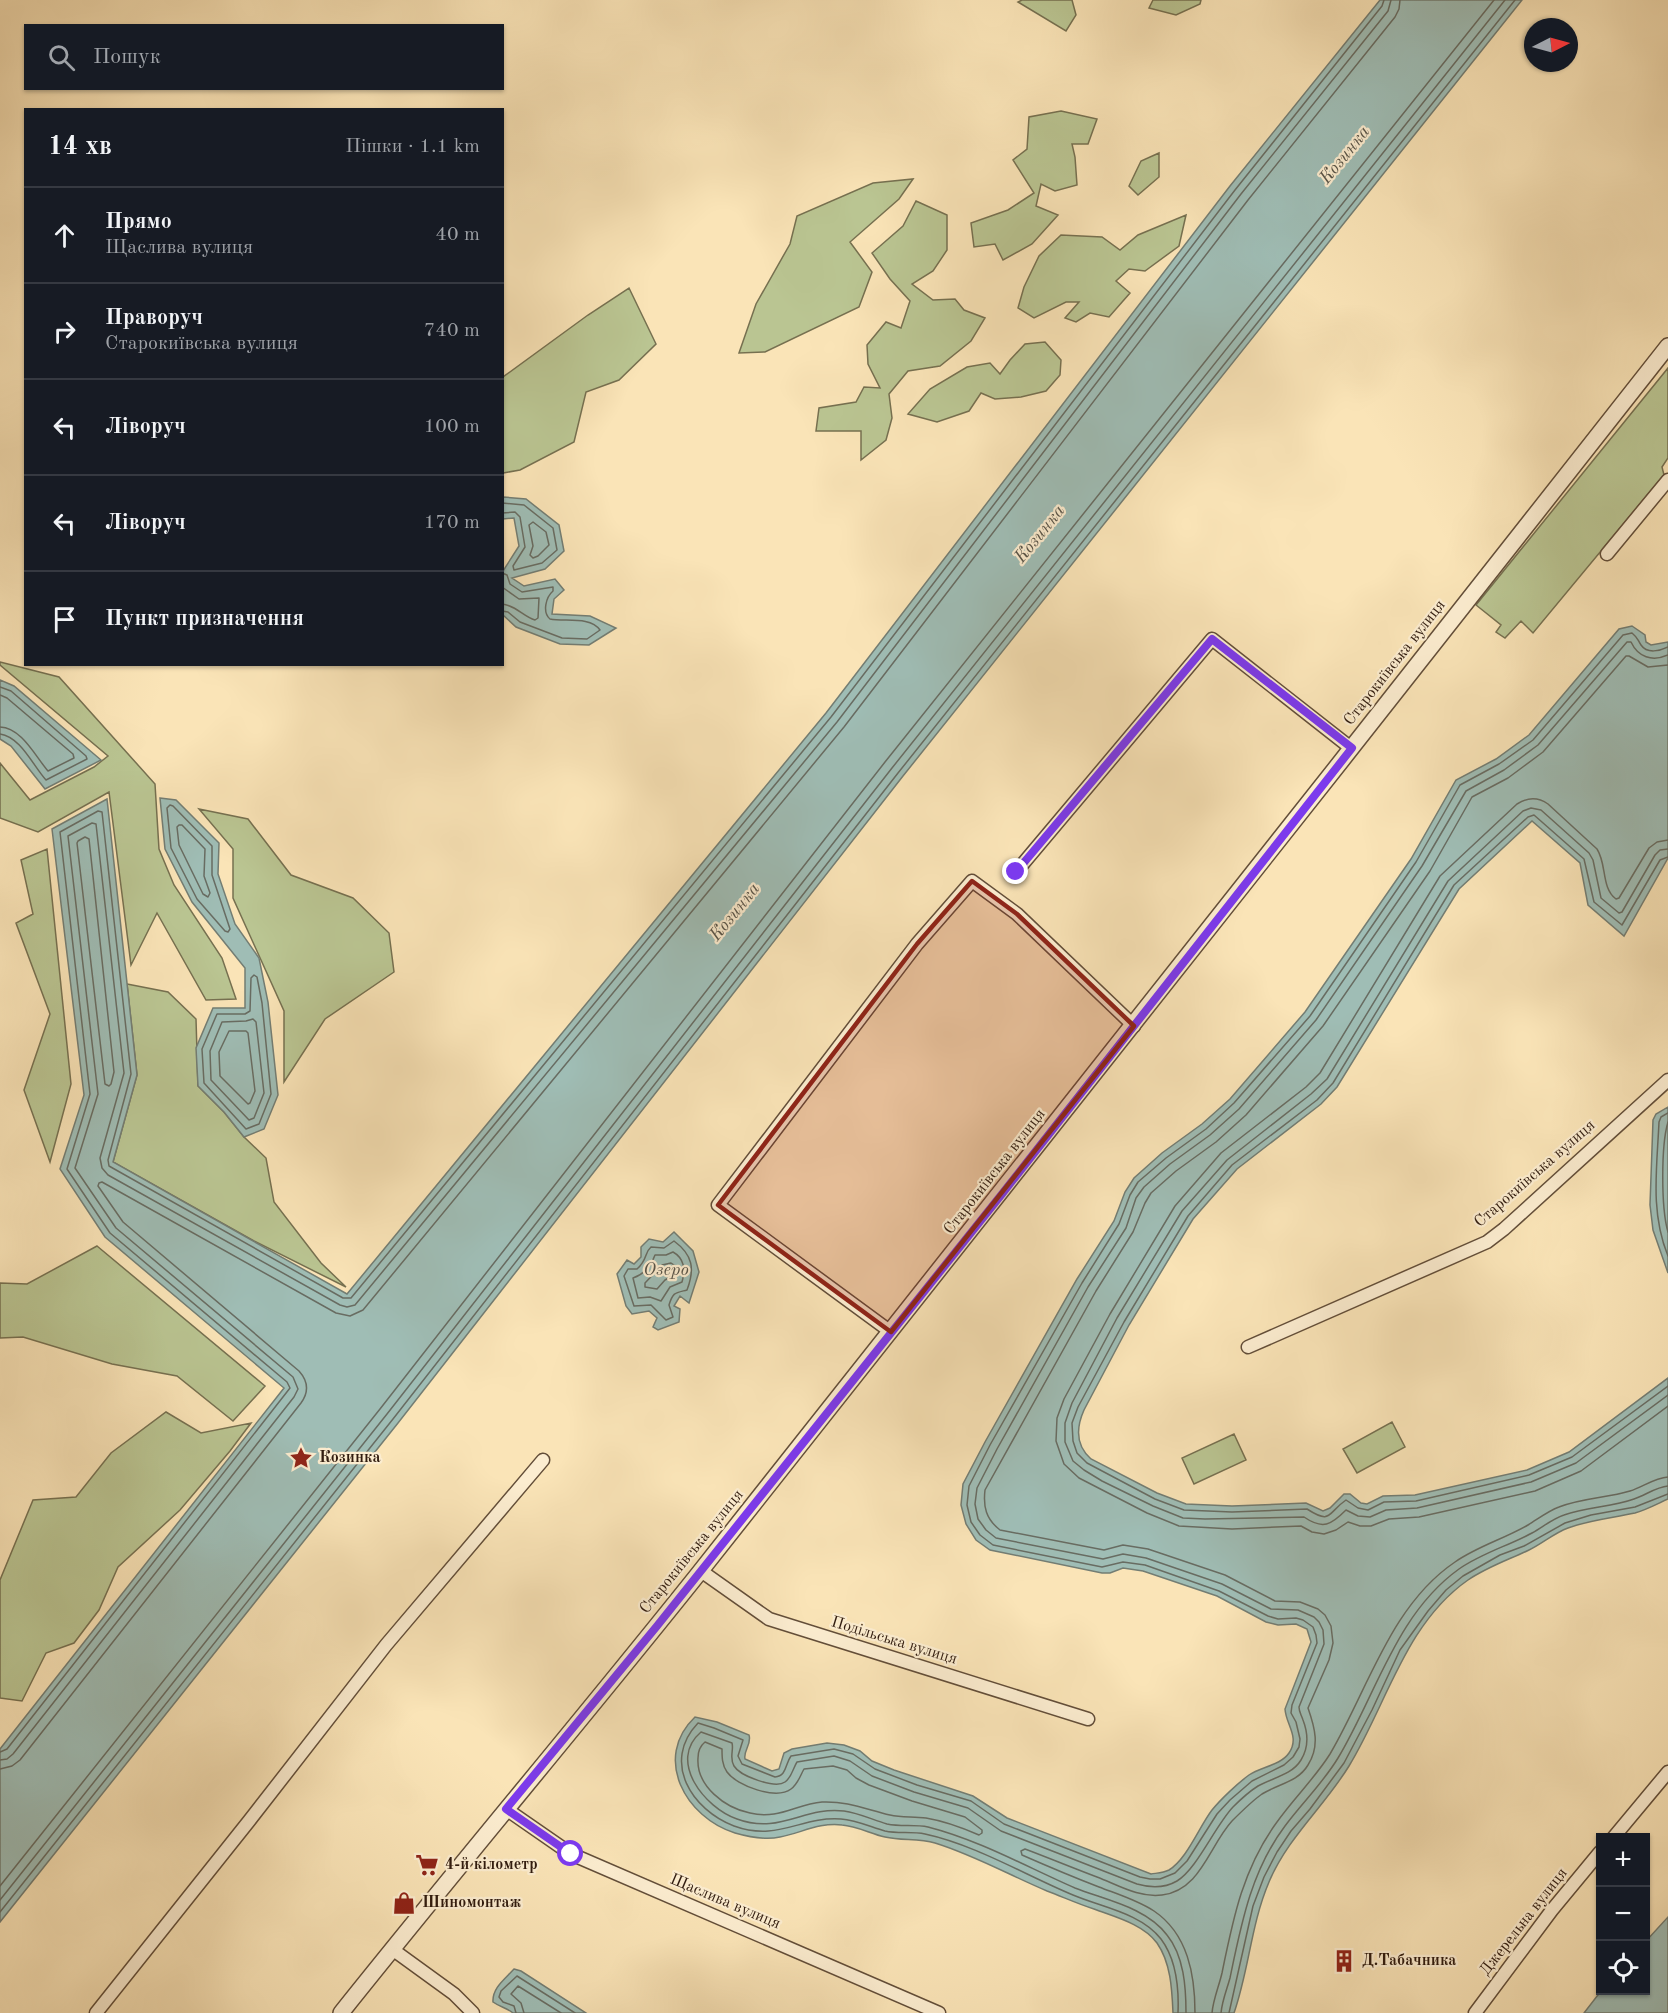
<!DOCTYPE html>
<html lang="uk">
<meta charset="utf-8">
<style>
body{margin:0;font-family:"Old Standard TT",serif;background:#20242c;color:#f1f3f6}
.controls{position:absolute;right:18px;bottom:18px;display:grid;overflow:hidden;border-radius:0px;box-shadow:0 2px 4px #0004}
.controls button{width:54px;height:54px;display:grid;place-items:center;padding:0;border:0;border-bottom:2px solid #363941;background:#171b24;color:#f1f3f6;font:30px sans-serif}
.compass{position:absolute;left:1524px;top:18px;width:54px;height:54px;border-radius:50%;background:#171b24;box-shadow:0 2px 4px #0004;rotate:84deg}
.stop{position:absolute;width:18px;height:18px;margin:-14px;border:4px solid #7c3aed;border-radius:50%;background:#fff}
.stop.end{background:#7c3aed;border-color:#fff;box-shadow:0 2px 6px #0008}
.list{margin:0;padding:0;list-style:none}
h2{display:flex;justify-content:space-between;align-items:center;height:78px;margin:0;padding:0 24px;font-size:26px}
h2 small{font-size:20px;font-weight:400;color:#9ea1a6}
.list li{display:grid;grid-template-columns:39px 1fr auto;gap:18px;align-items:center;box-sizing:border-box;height:96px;padding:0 24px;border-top:2px solid #363941}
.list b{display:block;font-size:22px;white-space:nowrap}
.list p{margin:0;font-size:20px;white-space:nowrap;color:#9ea1a6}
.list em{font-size:20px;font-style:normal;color:#9ea1a6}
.icon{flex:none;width:33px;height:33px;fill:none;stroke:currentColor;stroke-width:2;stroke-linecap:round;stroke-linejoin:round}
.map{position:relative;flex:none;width:1668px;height:2013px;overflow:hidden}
.search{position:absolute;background:#171b24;box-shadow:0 2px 4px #0004;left:24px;top:24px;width:480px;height:66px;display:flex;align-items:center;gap:15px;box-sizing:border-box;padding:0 21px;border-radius:0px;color:#9ea1a6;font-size:22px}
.panel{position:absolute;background:#171b24;box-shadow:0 2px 4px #0004;left:24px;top:108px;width:480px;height:558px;border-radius:0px}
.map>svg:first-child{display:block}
</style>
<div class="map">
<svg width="1668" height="2013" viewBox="0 0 1668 2013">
<rect width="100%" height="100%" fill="#fae4b7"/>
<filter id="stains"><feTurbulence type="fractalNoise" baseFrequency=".00333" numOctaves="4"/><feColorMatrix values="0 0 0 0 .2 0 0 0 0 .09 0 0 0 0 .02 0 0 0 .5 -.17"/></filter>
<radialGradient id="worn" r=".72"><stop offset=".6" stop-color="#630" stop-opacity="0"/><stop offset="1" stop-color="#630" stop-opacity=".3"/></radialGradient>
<path fill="#bac592" stroke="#767050" stroke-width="1.5" d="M1022 0H1072L1076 15 1066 31 1018 2Z
M1153 0H1201L1200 4 1176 15 1149 8Z
M1061 111 1097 119 1088 144H1072L1075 157 1077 185 1055 191 1041 184 1036 206 1058 215 1032 244 1003 260 995 244 974 247 971 223 1008 210 1034 193 1013 160 1027 149 1029 117Z
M1159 153V177L1138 195 1129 186 1141 161Z
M913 179 899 199 850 242 872 272 859 307 765 352 739 353 756 304 790 244 797 216 873 183Z
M916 201 947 215V250L933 271 912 284 933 300 955 299 964 310 985 318 971 341 940 366 908 371 889 394 892 418 886 440 861 460V431H816L819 408 856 402 864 387 880 388 868 364 867 345 886 322 901 328 910 301 890 279 872 253 903 226Z
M1186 215 1179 246 1145 271 1129 269 1116 281 1130 293 1109 317 1090 313 1076 322 1065 318 1079 302H1066L1034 318 1018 308 1024 287 1039 256 1061 235 1102 237 1120 250 1138 235Z
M629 288 656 344 619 380 586 392 574 442 520 470 503 473V377L588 315Z
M1045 342 1061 360 1060 375 1046 391 1021 397 995 399 981 393 969 411 937 422 908 414 930 389 967 367 990 363 1000 374 1010 360 1025 344Z
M1668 368V458L1662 467 1664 475 1533 633 1521 621 1505 638 1496 632 1501 625 1476 605Z
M0 662 59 677 155 784 159 849 174 885 222 958 236 999 206 1000 157 913 131 965 109 792 38 832 0 818V763L30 800 94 767 108 756 0 665Z
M199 809 248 819 291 875 353 898 389 933 394 972 325 1019 284 1082V1011L233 898V849Z
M47 849 71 1084 50 1162 24 1090 50 1014 16 923 33 914 21 860Z
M127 984 168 992 196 1019 198 1086 224 1112 244 1137 266 1158 274 1202 321 1263 346 1287 254 1241 113 1162 137 1075Z
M97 1246 265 1386 233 1421 177 1376 112 1364 23 1337 0 1338V1283L27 1284Z
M166 1412 201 1433 251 1423 230 1451 180 1510 118 1567 99 1610 74 1643 46 1653 22 1701 0 1698V1580L33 1500 76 1497 111 1453Z
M1392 1422 1405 1447 1357 1473 1343 1449Z
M1234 1434 1246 1460 1194 1484 1182 1458Z"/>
<path fill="#9fbdb5" stroke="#737d73" stroke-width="1.5" d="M1380 0H1522L903 776 398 1423 0 1922V1749L284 1388 105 1237 60 1169 84 1095 52 829 107 799 137 1075 113 1162 347 1294 826 713 1230 186Z
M503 497 526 499 559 525 564 551 545 569 512 578 524 586 555 579 564 590 554 599 552 614 590 616 616 628 589 645 560 644 516 627 503 615V571L519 546 514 518 503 519Z
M1632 626 1645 635 1646 642 1651 645 1668 642V858L1624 936 1588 905 1580 863 1532 821 1459 889 1337 1087 1321 1104 1237 1169 1193 1219 1129 1325 1084 1410C1076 1428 1075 1445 1091 1459L1157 1493 1186 1504 1232 1506 1306 1503 1323 1511 1330 1508 1344 1494H1350L1361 1503 1367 1504 1383 1496 1415 1495 1527 1470 1569 1452 1668 1378V1499C1657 1504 1646 1510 1635 1513 1612 1518 1589 1520 1568 1528 1554 1533 1542 1544 1529 1550 1508 1560 1487 1567 1468 1580 1405 1624 1387 1704 1349 1766 1324 1807 1288 1837 1269 1882 1251 1924 1249 1970 1234 2013H1173C1172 1990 1171 1963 1157 1943 1143 1924 1115 1917 1094 1909 1078 1904 1063 1897 1047 1891 1009 1875 974 1855 935 1843 918 1838 902 1841 885 1837 871 1834 857 1826 842 1825 820 1822 801 1833 780 1837 766 1840 749 1837 735 1833 686 1818 652 1758 695 1717L717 1722 749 1735C752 1744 743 1751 745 1759L772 1771 779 1769 784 1753 792 1749 827 1743 844 1745 860 1751 872 1761 894 1770 973 1796 1007 1818 1151 1874C1157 1873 1163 1873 1169 1870 1187 1859 1199 1827 1212 1810 1221 1799 1238 1783 1249 1775 1261 1767 1281 1765 1289 1753 1300 1737 1286 1725 1285 1709L1311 1642 1307 1629 1296 1624 1278 1625 1266 1622 1217 1596 1143 1571 1123 1568 1110 1573H1102L990 1550 976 1540 966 1524 961 1505 963 1484 985 1442 1077 1279 1114 1221 1125 1192 1134 1178 1162 1153 1202 1124 1230 1099 1305 1012 1411 859 1456 780 1496 759 1529 735 1619 629Z
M0 680 14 686 101 760 45 789 11 746 0 739Z
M160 798 176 800 219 843 218 874 235 924 259 958 268 1002 278 1095 264 1129 244 1137 224 1112 198 1086 196 1048 213 1008H245V968L192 902 165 849Z
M1668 1107V1273L1653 1230 1650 1205 1653 1120 1656 1114Z
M674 1232 693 1251 699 1272 689 1303 680 1296 674 1306 680 1309 679 1322 658 1330 653 1327 657 1318 649 1311 632 1314 626 1306 617 1274 627 1260 634 1264 641 1257V1247L649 1239 663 1242Z
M1668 1917V2013H1584L1601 1991 1646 1990V1941Z
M514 1969 521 1971 586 2013H513C507 2008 500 2007 493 2002 492 1988 505 1979 514 1969Z"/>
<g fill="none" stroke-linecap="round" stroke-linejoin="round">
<path stroke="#686c62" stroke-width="1.5" d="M502 503 524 505 553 528 557 550 542 563 514 570 513 566 525 547 520 517 515 512 502 513
M533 522 546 532 549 545 538 556 533 558 530 555 533 546 529 525Z
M502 573 507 575 510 584 522 592 553 587V591C546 597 542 612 550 619 565 622 590 616 600 630L587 639 562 638 520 622 508 612 502 611
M502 587 519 599 539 598 538 618 535 620C523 616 515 605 502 604
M0 687 11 691 86 756 87 759 46 780C33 766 21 737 0 734
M0 695 7 698 73 754 74 758 48 771C35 756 22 728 0 727
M170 805 173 806 212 846V875L230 929 228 932 225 931 197 899 171 848 167 808Z
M179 825H182L205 849 204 876 210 893 208 897 203 894 179 845 177 827Z
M85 837 89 839 114 1072 111 1084 109 1086 105 1084 77 843 78 841Z
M1668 840 1657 842 1649 848 1619 898 1616 899C1601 888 1607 864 1597 849L1548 804C1538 797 1528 797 1517 804L1440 876 1320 1073 1306 1087 1221 1153 1175 1206 1110 1314 1064 1399 1057 1418 1056 1441 1064 1464 1079 1478 1147 1513 1179 1526 1232 1529 1301 1526 1312 1532 1324 1534 1336 1530 1348 1522 1360 1526H1371L1389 1519 1419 1517 1535 1491 1581 1471 1668 1406
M1668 849 1660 850 1655 855 1622 912 1619 913 1601 898 1593 860 1589 853 1541 810 1531 808 1523 811 1448 881 1327 1079 1311 1094 1227 1160 1182 1211 1117 1318 1072 1403 1065 1423V1442L1073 1461 1084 1470 1102 1481 1153 1506 1183 1518 1205 1519 1304 1517C1323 1530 1331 1525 1346 1510L1358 1516 1370 1517 1386 1510 1417 1508 1531 1482 1576 1463 1668 1395
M1668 857 1660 860 1622 925 1594 902 1584 859 1534 815 1528 817 1454 885 1333 1083 1317 1100 1232 1165 1188 1216 1124 1322 1078 1407 1072 1423 1073 1441 1077 1453 1087 1463 1155 1499 1184 1510 1232 1512 1307 1509C1332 1525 1327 1513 1346 1500L1358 1508 1368 1510 1384 1502 1416 1501 1529 1475 1572 1457 1668 1386
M254 975 257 977 262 1003 271 1094 259 1124 246 1129 204 1083 202 1049 217 1014H245L250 1011 251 978Z
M253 1019 256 1022 264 1093 254 1118 249 1120 211 1080 210 1051 222 1022 246 1021Z
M246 1031 248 1033 255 1091 250 1103 248 1104 220 1076 219 1052 229 1031Z
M1668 1113 1661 1117 1659 1122C1657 1168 1650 1212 1668 1256
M1668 1122C1661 1145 1661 1208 1668 1232
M674 1241C693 1255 695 1269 687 1290 675 1293 673 1292 669 1305L673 1317 666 1320 651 1305 634 1306 624 1276 628 1269H637C648 1259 644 1253 651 1247L664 1248Z
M673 1252C684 1258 686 1270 682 1282L670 1287 661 1301 650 1297 638 1298 633 1278C645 1274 651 1266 655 1255H666Z
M671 1263 674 1265 675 1274 665 1280 657 1289 645 1287V1283L662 1265Z
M705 1742 722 1749C722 1757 722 1765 727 1772 737 1786 776 1800 791 1789 798 1784 800 1776 804 1769L833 1766 847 1770 856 1778 869 1785 912 1801 965 1817 982 1830V1833L979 1835C963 1828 944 1821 926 1818 914 1816 902 1818 890 1815 865 1809 848 1801 822 1802 796 1804 779 1820 750 1813 725 1808 696 1786 698 1758 698 1751 700 1746 705 1742Z
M0 1752 7 1749 290 1388 287 1382 110 1233 67 1169 90 1094 60 832 98 811 102 812 131 1074 108 1160 109 1166 343 1298H351L831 717 1235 190 1382 6 1384 0
M0 1760 7 1759 13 1754 294 1397 298 1389 293 1377 116 1228 75 1168 98 1094 68 836 92 823 96 824 124 1073 100 1158 102 1168 108 1175 340 1305 347 1307 355 1305 837 722 1241 194 1388 11 1391 0
M0 1769 12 1766 20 1760 301 1403C309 1392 308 1381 299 1371L123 1222 98 1186 99 1183 102 1182 336 1313 350 1316 363 1310 844 727 1248 200 1395 17 1399 9 1400 0
M0 1886 380 1409 885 762 1494 0
M0 1900 387 1414 892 768 1505 0
M0 1912 393 1419 898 773 1515 0
M516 2013 514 2006 503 2002 499 1997 501 1991 517 1976 575 2013
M524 2013 521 2003 511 1994 518 1986 561 2013
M1178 2013C1179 1989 1176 1959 1161 1939 1141 1913 1101 1907 1073 1895 1025 1875 976 1845 925 1834 912 1831 898 1834 885 1831 871 1827 856 1820 841 1819 801 1816 778 1842 734 1826 692 1810 661 1762 698 1723L714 1728 743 1740 738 1756 742 1764 775 1777C787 1776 785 1764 791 1756L834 1749 853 1754 875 1769 917 1785 971 1801 1004 1824 1140 1877 1150 1879H1160L1175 1873 1187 1861 1217 1814 1230 1800 1252 1781 1284 1765 1293 1757 1299 1747 1300 1739 1296 1722 1291 1713 1292 1705 1317 1643 1316 1635 1313 1627 1303 1620 1296 1618 1278 1619 1268 1616 1219 1591 1145 1565 1123 1562 1102 1567 993 1545 980 1535 971 1522 967 1505 969 1486 990 1445 1082 1283 1119 1224 1130 1195 1138 1182 1166 1158 1206 1129 1234 1103 1310 1016 1416 862 1460 785 1499 764 1533 740 1623 635 1632 633C1638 638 1637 639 1641 645 1647 654 1660 651 1668 647
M1186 2013C1186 1987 1184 1956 1167 1935 1146 1907 1105 1900 1075 1888 1027 1867 979 1840 928 1827 915 1824 901 1827 887 1824 873 1820 859 1813 844 1811 804 1806 780 1835 737 1819 705 1808 667 1761 701 1732L732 1743C734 1750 729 1758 734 1766 740 1776 775 1789 785 1782 792 1777 793 1768 797 1762L834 1756 850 1761 872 1776 914 1792 968 1808 1001 1831 1137 1884C1151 1888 1165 1888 1177 1881 1197 1869 1215 1826 1233 1807 1240 1800 1250 1791 1258 1786 1272 1778 1292 1775 1301 1760 1309 1747 1308 1733 1303 1720 1301 1714 1299 1712 1299 1707L1324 1644 1323 1630 1319 1622 1314 1617 1298 1610 1271 1609 1222 1584 1146 1558 1123 1554 1103 1559 996 1538 986 1530 978 1519 975 1504 977 1488 997 1449 1088 1287 1126 1228 1136 1198 1144 1187 1170 1164 1210 1135 1239 1109 1316 1020 1422 866 1466 791 1504 770 1538 745 1627 642H1631C1638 657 1652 662 1668 655
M1195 2013C1195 1975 1188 1934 1154 1911 1137 1900 1117 1894 1099 1887 1073 1877 1047 1866 1022 1855L1021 1851 1025 1849C1049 1858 1073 1868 1097 1877 1118 1885 1139 1898 1162 1895 1201 1890 1209 1846 1232 1821 1241 1812 1252 1801 1262 1794 1278 1784 1298 1782 1308 1765 1320 1746 1315 1728 1308 1708L1329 1660 1333 1643 1331 1626 1325 1615 1318 1609 1300 1602 1275 1601 1225 1575 1148 1549 1123 1545 1104 1550 1000 1530C986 1519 983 1507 985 1490L1096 1291 1133 1232 1145 1203 1151 1193 1176 1171 1216 1142 1246 1115 1323 1026 1430 871 1472 797 1508 778 1543 752 1626 656H1629L1648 667 1668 665
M1212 2013C1213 2000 1219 1986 1222 1973 1233 1919 1243 1868 1277 1822 1294 1798 1315 1778 1330 1754 1368 1690 1390 1606 1455 1562 1478 1546 1504 1539 1528 1525 1538 1519 1548 1511 1559 1507 1582 1498 1607 1498 1630 1491 1643 1487 1654 1478 1668 1477
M1221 2013C1222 2001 1227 1989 1230 1978 1241 1925 1251 1871 1285 1826 1302 1803 1323 1783 1338 1758 1376 1695 1396 1614 1459 1569 1482 1553 1508 1546 1532 1533 1543 1527 1552 1519 1564 1515 1586 1507 1612 1507 1634 1499 1646 1495 1656 1487 1668 1486
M1229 2013 1253 1906 1264 1877 1277 1852 1291 1831 1310 1809 1344 1763 1372 1710 1400 1650 1428 1611 1446 1590 1463 1576 1500 1555 1524 1546 1565 1523 1591 1515 1635 1507 1668 1494"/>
<g stroke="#634e39" stroke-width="15">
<path id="minor" d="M1607 554 1668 480
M1016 872 1212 639 1351 748
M891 1332 718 1205 917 944 972 881 1017 914 1134 1026
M1248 1347 1487 1242 1504 1229 1668 1080
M701 1571 769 1619 1088 1719
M506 1809 571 1854 939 2013
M1613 1838 1668 1772
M392 1949 454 1994 473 2013
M96 2013 249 1821 386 1645 543 1460
M1475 2013 1552 1910 1600 1852"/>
</g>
<g stroke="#634e39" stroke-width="18">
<path id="tertiary" d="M341 2013C459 1865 581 1721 699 1573 1025 1166 1345 755 1668 346"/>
</g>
<use href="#minor" stroke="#fcedd0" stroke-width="12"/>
<use href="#tertiary" stroke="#fcedd0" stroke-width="15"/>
</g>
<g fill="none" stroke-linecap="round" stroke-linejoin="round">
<path stroke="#7c3aed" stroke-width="8" d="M571 1854 506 1809 657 1626 1002 1194 1352 748 1212 639 1016 872"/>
</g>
<path fill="#8f2418" fill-opacity="0.2" stroke="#8f2418" stroke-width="4.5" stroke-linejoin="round" d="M972 881 1017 914 1134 1026 891 1332 718 1205 917 944Z"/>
<defs>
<g id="sight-bare" transform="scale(1.8)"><path d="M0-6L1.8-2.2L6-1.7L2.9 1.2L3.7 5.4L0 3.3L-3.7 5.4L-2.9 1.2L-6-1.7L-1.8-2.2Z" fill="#8f2418" stroke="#fcedd0" stroke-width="2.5" paint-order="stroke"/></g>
<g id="supermarket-bare" transform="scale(1.8)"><path d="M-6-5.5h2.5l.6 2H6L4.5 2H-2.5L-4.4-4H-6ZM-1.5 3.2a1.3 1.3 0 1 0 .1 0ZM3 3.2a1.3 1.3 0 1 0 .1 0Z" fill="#8f2418" stroke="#fcedd0" stroke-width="2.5" paint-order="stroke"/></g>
<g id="shop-bare" transform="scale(1.8)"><path d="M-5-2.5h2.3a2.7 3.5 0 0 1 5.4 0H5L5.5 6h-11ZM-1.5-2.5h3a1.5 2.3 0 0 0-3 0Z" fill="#8f2418" stroke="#fcedd0" stroke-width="2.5" paint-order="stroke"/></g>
<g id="building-bare" transform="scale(1.8)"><path d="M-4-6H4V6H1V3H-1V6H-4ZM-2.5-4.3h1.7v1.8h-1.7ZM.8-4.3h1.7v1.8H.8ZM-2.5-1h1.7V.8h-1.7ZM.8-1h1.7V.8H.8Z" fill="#8f2418" stroke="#fcedd0" stroke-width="2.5" paint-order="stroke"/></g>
</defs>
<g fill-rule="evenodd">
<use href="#sight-bare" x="301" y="1458"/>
<use href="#supermarket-bare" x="427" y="1865"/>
<use href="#shop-bare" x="404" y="1903"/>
<use href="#building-bare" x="1344" y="1961"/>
</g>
<g text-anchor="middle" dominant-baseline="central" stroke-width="4.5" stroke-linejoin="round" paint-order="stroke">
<g font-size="16" fill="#311c0f" stroke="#fcedd0">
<text transform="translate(1395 663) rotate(-52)">Старокиївська вулиця</text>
<text transform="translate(995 1172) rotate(-52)">Старокиївська вулиця</text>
<text transform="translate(1535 1174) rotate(-41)">Старокиївська вулиця</text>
<text transform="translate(692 1552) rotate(-51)">Старокиївська вулиця</text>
<text transform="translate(894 1641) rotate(17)">Подільська вулиця</text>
<text transform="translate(725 1902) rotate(23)">Щаслива вулиця</text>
<text transform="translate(1524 1922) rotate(-52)">Джерельна вулиця</text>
</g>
<g font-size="16" font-weight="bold" fill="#311c0f" stroke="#fcedd0" text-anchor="start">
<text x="319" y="1458">Козинка</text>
<text x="445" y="1865">4-й кілометр</text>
<text x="422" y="1903">Шиномонтаж</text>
<text x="1362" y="1961">Д.Табачника</text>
</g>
<g font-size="18" font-style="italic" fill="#585449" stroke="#fcedd0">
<text transform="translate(1345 155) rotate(-51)">Козинка</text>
<text transform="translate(1040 534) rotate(-51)">Козинка</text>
<text transform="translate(735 912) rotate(-51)">Козинка</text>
<text x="666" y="1270">Озеро</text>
</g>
</g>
<rect width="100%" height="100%" filter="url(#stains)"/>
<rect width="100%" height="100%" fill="url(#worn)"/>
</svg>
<div class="controls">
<button>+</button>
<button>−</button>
<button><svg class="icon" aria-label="locate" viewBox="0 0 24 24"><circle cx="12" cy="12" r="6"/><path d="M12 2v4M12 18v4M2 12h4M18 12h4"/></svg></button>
</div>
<svg class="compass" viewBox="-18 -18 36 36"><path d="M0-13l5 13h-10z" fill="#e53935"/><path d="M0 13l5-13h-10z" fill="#9ea1a6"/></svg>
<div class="stop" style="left:571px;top:1854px"></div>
<div class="stop end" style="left:1016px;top:872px"></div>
<div class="search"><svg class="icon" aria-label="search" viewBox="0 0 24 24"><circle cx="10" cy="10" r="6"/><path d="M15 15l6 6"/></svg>Пошук</div>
<section class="panel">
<h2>14 хв<small>Пішки · 1.1 km</small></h2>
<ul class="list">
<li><svg class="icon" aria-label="ahead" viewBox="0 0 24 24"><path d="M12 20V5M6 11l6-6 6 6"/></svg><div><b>Прямо</b><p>Щаслива вулиця</p></div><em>40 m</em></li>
<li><svg class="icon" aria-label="right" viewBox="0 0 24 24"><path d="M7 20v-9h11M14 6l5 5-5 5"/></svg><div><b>Праворуч</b><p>Старокиївська вулиця</p></div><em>740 m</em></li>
<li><svg class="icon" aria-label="left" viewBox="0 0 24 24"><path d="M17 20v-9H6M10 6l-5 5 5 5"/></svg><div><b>Ліворуч</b></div><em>100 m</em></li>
<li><svg class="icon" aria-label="left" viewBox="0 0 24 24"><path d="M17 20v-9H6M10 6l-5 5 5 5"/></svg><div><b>Ліворуч</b></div><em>170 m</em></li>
<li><svg class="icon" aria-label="arrive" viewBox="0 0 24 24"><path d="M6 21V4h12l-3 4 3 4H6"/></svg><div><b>Пункт призначення</b></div></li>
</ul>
</section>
</div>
